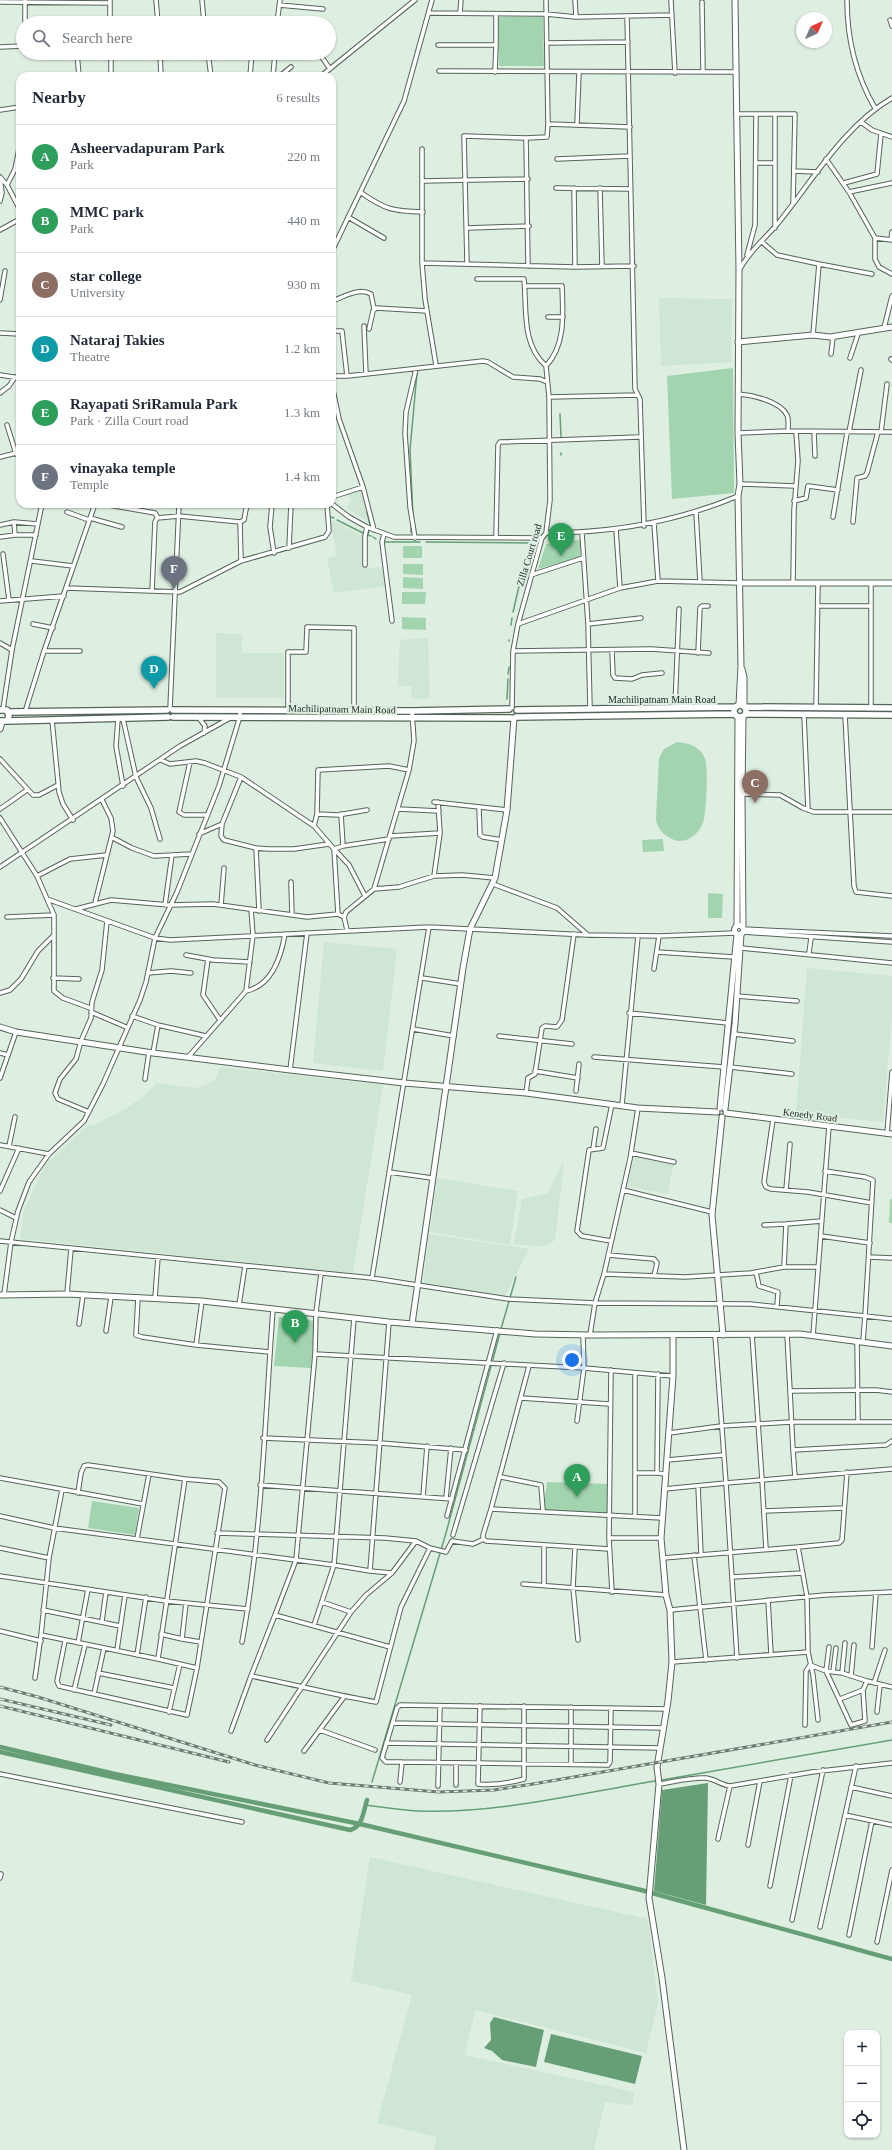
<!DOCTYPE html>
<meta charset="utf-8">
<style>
body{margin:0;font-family:"Times New Roman",serif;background:#f2f2f3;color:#1f2937}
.controls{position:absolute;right:12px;bottom:12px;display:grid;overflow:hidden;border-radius:8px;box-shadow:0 1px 3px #0004}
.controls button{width:36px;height:36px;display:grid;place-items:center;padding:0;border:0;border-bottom:1px solid #e0e1e3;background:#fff;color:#1f2937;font:20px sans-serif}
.compass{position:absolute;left:796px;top:12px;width:36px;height:36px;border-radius:50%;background:#fff;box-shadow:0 1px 3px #0004;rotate:45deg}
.you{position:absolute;left:572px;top:1360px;width:14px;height:14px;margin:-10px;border:3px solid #fff;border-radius:50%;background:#1a73e8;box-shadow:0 0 0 6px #1a73e833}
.badge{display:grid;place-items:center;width:26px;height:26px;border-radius:50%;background:#db2777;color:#fff;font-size:13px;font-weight:700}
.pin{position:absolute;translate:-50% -33px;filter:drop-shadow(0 1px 2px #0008)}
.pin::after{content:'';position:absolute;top:21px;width:14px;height:12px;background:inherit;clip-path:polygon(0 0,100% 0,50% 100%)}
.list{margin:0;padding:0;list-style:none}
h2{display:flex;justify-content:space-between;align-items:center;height:52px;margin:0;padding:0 16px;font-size:17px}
h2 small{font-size:13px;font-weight:400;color:#747a83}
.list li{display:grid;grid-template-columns:26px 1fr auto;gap:12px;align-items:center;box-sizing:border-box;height:64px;padding:0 16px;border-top:1px solid #e0e1e3}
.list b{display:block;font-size:15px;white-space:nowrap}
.list p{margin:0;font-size:13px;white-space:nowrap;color:#747a83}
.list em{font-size:13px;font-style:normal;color:#747a83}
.icon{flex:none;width:22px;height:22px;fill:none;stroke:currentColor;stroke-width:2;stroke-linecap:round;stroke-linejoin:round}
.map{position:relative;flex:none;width:892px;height:2150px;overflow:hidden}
.search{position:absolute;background:#fff;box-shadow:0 1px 3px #0004;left:16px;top:16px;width:320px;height:44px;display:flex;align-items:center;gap:10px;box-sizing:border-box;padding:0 14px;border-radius:22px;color:#747a83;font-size:15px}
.panel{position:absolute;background:#fff;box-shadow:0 1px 3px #0004;left:16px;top:72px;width:320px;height:436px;border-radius:12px}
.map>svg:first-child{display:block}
</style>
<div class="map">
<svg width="892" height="2150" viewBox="0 0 892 2150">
<rect width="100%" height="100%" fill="#deefe2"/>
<path fill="#cee6d3" d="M659 298 732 299 731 362 661 366Z
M361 490 369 522 347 508 351 500 346 493Z
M330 519 363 536 364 568 384 567 386 586 334 593 327 559 337 556Z
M216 633 242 634V653H284V698H216Z
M428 637 430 698 412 699 411 686H398L400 640Z
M324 942 397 949 383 1071 313 1063Z
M807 968 892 976V1016L883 1122 796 1113Z
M221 1067 383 1085 353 1273 20 1239 24 1210 45 1165 87 1126 98 1124 108 1117 120 1112 143 1097 157 1083 195 1088 207 1085 215 1079Z
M636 1157 673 1165 668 1194 626 1186 631 1160Z
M562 1163 564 1165 555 1240 544 1247 514 1244 522 1199 548 1193Z
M437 1178 518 1191 510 1245 430 1232Z
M429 1234 529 1249 504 1298 423 1284Z
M370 1857 648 1919 658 2002 646 2053 475 2010 465 2055 634 2092 632 2105 605 2102 594 2150H434L437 2137 377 2123 412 1995 351 1981Z"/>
<path fill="#a2d4af" d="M498 17H543L544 66H499Z
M733 368 734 493 672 499 667 376Z
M580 540V557L538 569 546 544Z
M403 546H422V558H403Z
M403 564H423V575L403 574Z
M403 577 423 578V589L403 588Z
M402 592H426L425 604H402Z
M402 617 426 618V630L402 629Z
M677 742C685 743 693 744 699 750 703 753 706 759 706 764 708 775 706 809 704 819 701 834 684 847 670 838 662 834 657 827 656 819L659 758 664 749Z
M663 839 664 851 643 852 642 840Z
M708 893 723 894 722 918H708Z
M890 1199H892V1223H889Z
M279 1317 316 1321 311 1368 274 1366Z
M547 1482 610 1484V1515L543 1511Z
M92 1501 139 1508 135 1535 88 1528Z"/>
<path fill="#669f76" d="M708 1783 706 1905 654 1891 662 1790Z
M494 2017 544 2030 536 2067 502 2060 492 2051 484 2048 491 2040 490 2023Z
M551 2034 642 2056 635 2084 544 2062Z"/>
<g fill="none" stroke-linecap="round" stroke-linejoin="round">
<path stroke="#669f76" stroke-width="1.5" d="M560 414 561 437
M561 455V453
M367 512 370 525
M331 517 334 518
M413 517 410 450 417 373
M337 520 363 533
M411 526V532
M564 528V530
M367 535 371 536
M368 535 369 530
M373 537 376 539
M564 537 565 541
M384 542H420
M426 542 533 543
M523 571 530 543
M513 612 521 578
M511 625 512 618
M509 641V640
M508 674 509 667
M507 699 508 679
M501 1329 516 1277
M662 1780 892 1740
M372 1782 446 1533 500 1333
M365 1805C383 1807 400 1810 417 1811 497 1814 576 1794 655 1781"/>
<path stroke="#669f76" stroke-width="4.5" d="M0 1747 115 1774 360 1824 641 1890 892 1959
M0 1752 350 1830C363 1826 363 1813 367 1800"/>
<g stroke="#556459" stroke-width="5.5">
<path id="street" d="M110 0V23
M156 0 158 23
M202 0 204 23
M546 0 548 124
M847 0C847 39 855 74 875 108
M25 1V23
M671 1 675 73
M0 2 110 3
M702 2 703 70
M279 5 323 9
M430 13 546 14 576 17 575 0
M460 13 461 0
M496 14V45
M627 16 635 389 640 399 644 526
M576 17 672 15
M890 20 892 26
M254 23V22
M277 23 280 0
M547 43 628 42
M438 45H496L495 72
M0 47 23 46
M77 53 79 76
M111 53V76
M160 53 161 76
M208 53 211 76
M319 53 330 69
M439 71 735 72
M250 76 252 53
M273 76 275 53
M280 76 291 67
M321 76 415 0
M0 110 20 107
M736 114H795L793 204
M775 114V228
M861 122 872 130 892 137
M577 124 579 72
M526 138 547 137 548 124 630 127
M422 149V263L425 299 436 365
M557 159 630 156
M826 159 849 192 875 238V259L879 267 892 274
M757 163H773
M794 171 818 172
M0 177 7 185 20 210
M423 181 528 179
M844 183 877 174 881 134
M7 185 15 169 20 144
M556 188 630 189
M574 188 575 267
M600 188 602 267
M360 192C386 210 392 211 423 212
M849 192 892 183
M0 201 2 193 0 178
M348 217 384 238
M468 228 529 226
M0 230 20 219
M875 238 892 240
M891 240 892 232
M762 242 777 255 819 264
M332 251 404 101 432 0
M747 255 755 225 756 114
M422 263 575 267 634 266
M467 263 464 136 526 138 528 266
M740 269C749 251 766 238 779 222 813 180 844 126 892 98
M477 279H524C527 309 521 344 546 366
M0 300 5 271
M332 301C344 297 359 287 371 294L374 309
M548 317H563
M884 328 892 296
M369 329 373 311 376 308 427 311
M332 331H342L347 376 366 374 364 326
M0 333 20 334
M813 335 819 264 872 274
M831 354 833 337
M850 358 858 334
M891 359 892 360
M366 374 483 361 488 362 513 377 540 379 547 382
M0 375 20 378
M332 376H347
M332 385 339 419 363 487 374 530
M0 393 9 386 15 377
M738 394C752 395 780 401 787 415 789 419 788 426 788 431
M549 397 638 395
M7 425 16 454 20 455
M814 432 815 456
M849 432 861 370
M881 432 887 384
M738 433 788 431 892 432
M0 457 20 452
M740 484 795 486
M332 497 363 487
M794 501 806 498 808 486 838 490
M103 504 155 513 158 518
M272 504 270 527 274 553
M332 504 349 517 367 527 394 537 542 538
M67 512 89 520
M833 517 847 433
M90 518 122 527
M240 522 244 520 247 504
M853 522 857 478 865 476 867 473 878 432
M654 523 658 581
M0 525 14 522 38 524
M616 529 620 588
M546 533C613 533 676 522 738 496
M582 533 588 624 590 708
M384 534 382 542 392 621
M15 535H36
M496 536 498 445 500 442 639 437
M0 537 15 535 14 522
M415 538 410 507 405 433 406 412 416 369
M289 548 291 504
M3 554 9 600
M32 561 73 566
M241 561 325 537 329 531 327 504
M365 565V536L367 527
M531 575 583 558
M700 582 740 583
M793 583 794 510 798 461 796 431
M871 584V708
M66 588 180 592 241 561 240 522 179 516 157 518 155 522 152 591
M0 601 64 596
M818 606H871
M33 624 53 628
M518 624 620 588 658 581 700 582 696 512
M588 624 641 618
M0 643 12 650
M44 651H80
M513 651 651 649 709 653
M612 651 613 675 615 678 632 679 642 675 662 673
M698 653 700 608 702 606H708
M675 707 679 609
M816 707 818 583
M512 708 513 651 518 624 542 538 546 533 550 500 549 397 546 366C566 345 563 313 562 286H525
M3 709 12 650 42 504
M170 709 179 504
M25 712 44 651 95 504
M288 712V652H306L307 627 354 628V710
M804 715 808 810
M845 715 854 886 856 892 892 896
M199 718 205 726 204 733
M118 719 116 746 123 786
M123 719 136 777
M52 720 59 792 63 804 73 820
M0 759 33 795H39L58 785
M161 760 170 764 196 761 205 763 241 777 314 826 334 849 338 914
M190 762 179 812 184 815H206
M136 777 151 808 160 839
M742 794 780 795 803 808 814 812H892
M434 802 507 810
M479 808 480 835 483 837 502 840
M0 809 27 790
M398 809 439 811
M317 814 338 815 367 810
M341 814 343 846
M0 818 37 876 47 899 155 938 170 940 429 927 588 935 659 936 735 933
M222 824 241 777
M314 826 317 814 318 770 389 766 409 770
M199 834 222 824 221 836 224 840 256 848 268 849H294L329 844
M390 836 440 833
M113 838 132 848 154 856 191 854
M256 848 259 911
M0 867 180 746 230 718
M37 876 70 859 107 855
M434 876 440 833 438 802
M291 882 292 915
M493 884 557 908 588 935
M374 889 399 887 434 876 462 875 495 878
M365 896 349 865 334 849 343 846 389 839
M47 899 54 915V991L63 998 90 1008
M95 903 113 831 111 818 102 800
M165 905 172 855
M221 905 224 868
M76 909 111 900 169 905 213 904 307 917 338 914 344 917
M7 917 54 915
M743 929 892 936
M347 930 344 917 346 912 374 889 409 770 414 741 412 711
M743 932 892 942
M741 948 892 963
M657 952 734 957
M809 953 811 938
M186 955 213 960 250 962
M208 959 203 995 220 1020
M654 969 659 936
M148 973 171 971 191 973
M53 978 79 979
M422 978 461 984
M246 991C272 986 281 957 285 934
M0 993 10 990 21 979 38 951 53 936
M737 996 797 1001
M91 1012 126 1027
M629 1013 728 1023
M132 1016 158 1025 206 1036
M413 1029 454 1036
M734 1034 793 1041
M499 1036 572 1044
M0 1053 8 1055
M153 1053 158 1025
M189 1056 246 991 253 935 251 909
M594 1057 724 1067
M730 1067 792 1074
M290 1070 307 933
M535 1071 578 1078
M0 1078 16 1032
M145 1079 149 1052
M576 1091 579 1064
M526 1093 528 1078 535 1074 542 1028 545 1026 557 1027 562 1020 574 934
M622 1105 638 936
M89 1112 58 1099 55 1093 60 1079 76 1059 81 1041 91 1018 92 1002 102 970 107 921
M773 1119 764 1182 766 1187 771 1189 808 1192 872 1203
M887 1134 892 1072
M0 1145 49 1154
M9 1146 15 1117
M593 1149 596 1129
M631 1153 674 1162
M389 1172 432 1178
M623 1190 712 1212
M786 1190 790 1144
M0 1191 19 1148
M0 1210 16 1218
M764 1225 786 1224
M821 1236 870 1243
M0 1241 372 1278 508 1299 595 1303 750 1304 865 1316 873 1180 865 1177 825 1171
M611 1241 582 1236 577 1231 589 1150 603 1148 612 1104
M608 1255 654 1259 657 1263 654 1276
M869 1257 892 1258
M784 1267 786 1224 822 1221
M756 1272 759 1286 778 1292 777 1306
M604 1274 685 1277 751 1273 784 1267H818
M372 1278 429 927
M67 1294 71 1249
M4 1295 11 1242 18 1211 29 1182 49 1154 84 1121 103 1084 140 1000 146 982 155 938 177 892 219 786 240 716V710
M138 1297 136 1335 142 1337 196 1345
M155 1298 158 1257
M202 1301 196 1345 270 1352
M239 1305 245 1266
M389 1322 370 1571 392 1573
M79 1324 83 1295
M106 1331 111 1297
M752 1334 762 1480 892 1469
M787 1334 790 1391 876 1390 892 1392
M590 1335 595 1303 604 1274 630 1159 638 1108
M715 1335 726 1483 762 1480 766 1549
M813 1336 829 1126
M857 1341 858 1422
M863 1341 865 1316 892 1319
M315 1354 584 1368 673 1376
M529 1366 491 1509 662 1518
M611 1370 609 1538H661
M658 1374 657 1473 665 1474
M790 1391 793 1450 886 1445 892 1441
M521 1398 609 1404
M577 1421 584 1368 583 1335
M669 1433 721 1426 791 1422H892
M263 1438 380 1443 466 1450
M793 1450 795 1477
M667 1460 723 1455
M635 1473H657
M501 1477 541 1485 543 1511
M0 1478 143 1504
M260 1485 452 1499
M698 1486 701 1554
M664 1489 726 1483 737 1658
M423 1497 427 1446
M446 1498 451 1448
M491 1509 483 1535V1538L486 1541 609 1549
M764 1511 844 1508
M0 1516 54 1528 296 1560 315 1354 316 1312 321 1274
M447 1516 497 1330
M635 1516V1373
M217 1533 385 1538 416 1541 392 1573 366 1595 351 1612 267 1740
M453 1535 504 1363
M609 1538 612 1592
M137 1539 149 1474
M798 1547 839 1543 842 1540 847 1472
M0 1548 49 1558
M430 1548 446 1552 452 1541 473 1544 484 1539
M575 1548 573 1588 578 1640
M694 1555 706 1660
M663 1558 798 1547 807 1597 808 1652 672 1662
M0 1576 166 1601 248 1609
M732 1577 803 1573
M523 1584 666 1595
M544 1586V1546
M768 1600 771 1654
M322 1602 351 1612
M186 1603 182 1639 201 1642
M43 1610 120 1626
M670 1610 825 1595 892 1592
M275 1615 296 1560 334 1565 354 1318
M102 1621 106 1592
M314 1625 334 1565 370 1571
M0 1631 41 1641
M161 1634 182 1639
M41 1635 49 1558 62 1490
M65 1641 57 1681 59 1686 187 1715 197 1668 225 1488 219 1482 185 1479 88 1465 84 1466 81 1473 78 1493
M242 1642C262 1533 265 1419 273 1309
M78 1643 88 1589
M872 1647 876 1593
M117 1650 125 1595
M808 1652 813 1675 818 1720
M137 1655 146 1597
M158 1659 197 1668
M833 1672 836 1648
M98 1673 174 1688
M842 1673 845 1643
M251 1676 275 1615 390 1647
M851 1676 854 1645
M35 1678 41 1635 158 1659 185 1479
M867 1681 892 1687
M874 1683 885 1650
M74 1690 85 1645
M94 1694 104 1648
M840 1699 863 1690
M480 1706 478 1784C494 1786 509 1783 524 1779V1706
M611 1708 610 1762 608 1765 402 1762H386L382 1758 397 1708 400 1705 667 1709
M169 1712 180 1664
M877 1712 880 1685
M393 1723 663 1728
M805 1725 806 1671 810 1665 826 1671 851 1725 865 1721 863 1690 867 1681 842 1673 826 1671 829 1647
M320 1730 375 1750
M231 1731 251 1676C293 1684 334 1695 376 1702L401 1607 430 1548 416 1541
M386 1743 660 1748
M304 1751 344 1697
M456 1763V1785
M571 1764V1707
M0 1774 242 1822
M400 1782 402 1762
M659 1784C673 1782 691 1777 706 1778 715 1779 721 1785 730 1786L812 1772 892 1763
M438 1786 440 1706
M851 1787 892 1796
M845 1815 892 1825
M718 1839 730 1786
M748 1845 760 1781
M0 1878 1 1874
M770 1886 791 1775
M792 1920 823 1770
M820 1927 856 1766
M849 1935 872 1821
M877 1942 892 1870"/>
</g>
<g stroke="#556459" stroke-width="7">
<path id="secondary" d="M735 0 739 270 738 433 740 484 738 496 741 666 739 705
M738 342 813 335 830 337 892 327
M740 583H892
M742 669 744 677V707
M0 729 2 722
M734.5 930a4.5 4.5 0 1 1 9 0a4.5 4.5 0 1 1-9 0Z
M737 926 738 716
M743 928 742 794 743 716
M0 1027 16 1032 153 1053 290 1070 404 1083 526 1093 638 1108 717 1112
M720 1108 737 934
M725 1109 735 1024 741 934
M726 1113 892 1134
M722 1117 712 1215 723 1335
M0 1295 67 1294 202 1301 389 1322 535 1334 590 1335 800 1334 892 1346
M412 1324 463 968 470 929 495 878 507 810 514 718
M673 1335V1376L661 1538 666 1595 670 1610 672 1662 668 1701 657 1767 659 1784 649 1898 662 1978 684 2150"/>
</g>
<g stroke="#556459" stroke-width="8">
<path id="primary" d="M734 711a6 6 0 1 1 12 0a6 6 0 1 1-12 0Z
M745 707 892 708
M0 710H7L9 716 7 721H0
M173 710 412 711 509 709
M517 710 736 707
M8 712 167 710
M746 714 892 715
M173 717 511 718
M516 717 735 714
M7 721 168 717"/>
</g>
<use href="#street" stroke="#fff" stroke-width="3.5"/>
<use href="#secondary" stroke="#fff" stroke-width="5"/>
<use href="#primary" stroke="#fff" stroke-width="5.5"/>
<g stroke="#6f7a72" stroke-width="3">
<path id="rail" d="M0 1687 38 1697 255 1765 329 1783 439 1792 494 1790 533 1784 892 1722
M0 1699 111 1725
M0 1706 229 1762"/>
</g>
<use href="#rail" stroke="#deefe2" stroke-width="1.5" stroke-dasharray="4.5" stroke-linecap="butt"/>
</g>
<g text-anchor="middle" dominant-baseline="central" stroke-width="4" stroke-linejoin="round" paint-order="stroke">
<g font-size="10" fill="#242a25" stroke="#deefe2">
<text transform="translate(529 555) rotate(-73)">Zilla Court road</text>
<text x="662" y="699">Machilipatnam Main Road</text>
<text transform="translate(342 709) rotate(1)">Machilipatnam Main Road</text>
<text transform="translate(810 1115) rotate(7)">Kenedy Road</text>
</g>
</g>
</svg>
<div class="controls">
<button>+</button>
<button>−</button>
<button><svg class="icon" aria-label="locate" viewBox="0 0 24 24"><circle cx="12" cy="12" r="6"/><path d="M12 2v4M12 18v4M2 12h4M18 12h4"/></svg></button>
</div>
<svg class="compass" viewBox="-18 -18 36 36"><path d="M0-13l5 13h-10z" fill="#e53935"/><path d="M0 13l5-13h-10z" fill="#747a83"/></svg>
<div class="you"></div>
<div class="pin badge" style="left:577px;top:1497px;background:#2e9e5b">A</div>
<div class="pin badge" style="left:295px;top:1343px;background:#2e9e5b">B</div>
<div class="pin badge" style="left:755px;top:803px;background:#8d6e63">C</div>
<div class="pin badge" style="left:154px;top:689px;background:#0f9aa8">D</div>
<div class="pin badge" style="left:561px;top:556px;background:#2e9e5b">E</div>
<div class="pin badge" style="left:174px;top:589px;background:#6b7280">F</div>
<div class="search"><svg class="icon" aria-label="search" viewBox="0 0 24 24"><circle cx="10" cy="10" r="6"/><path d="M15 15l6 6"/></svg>Search here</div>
<section class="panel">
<h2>Nearby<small>6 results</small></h2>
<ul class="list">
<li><span class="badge" style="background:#2e9e5b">A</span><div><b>Asheervadapuram Park</b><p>Park</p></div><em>220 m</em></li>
<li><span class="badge" style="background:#2e9e5b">B</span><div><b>MMC park</b><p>Park</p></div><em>440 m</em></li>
<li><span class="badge" style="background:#8d6e63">C</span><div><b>star college</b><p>University</p></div><em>930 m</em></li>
<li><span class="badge" style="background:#0f9aa8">D</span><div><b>Nataraj Takies</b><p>Theatre</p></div><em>1.2 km</em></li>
<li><span class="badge" style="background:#2e9e5b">E</span><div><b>Rayapati SriRamula Park</b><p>Park · Zilla Court road</p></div><em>1.3 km</em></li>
<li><span class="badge" style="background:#6b7280">F</span><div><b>vinayaka temple</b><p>Temple</p></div><em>1.4 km</em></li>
</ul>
</section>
</div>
